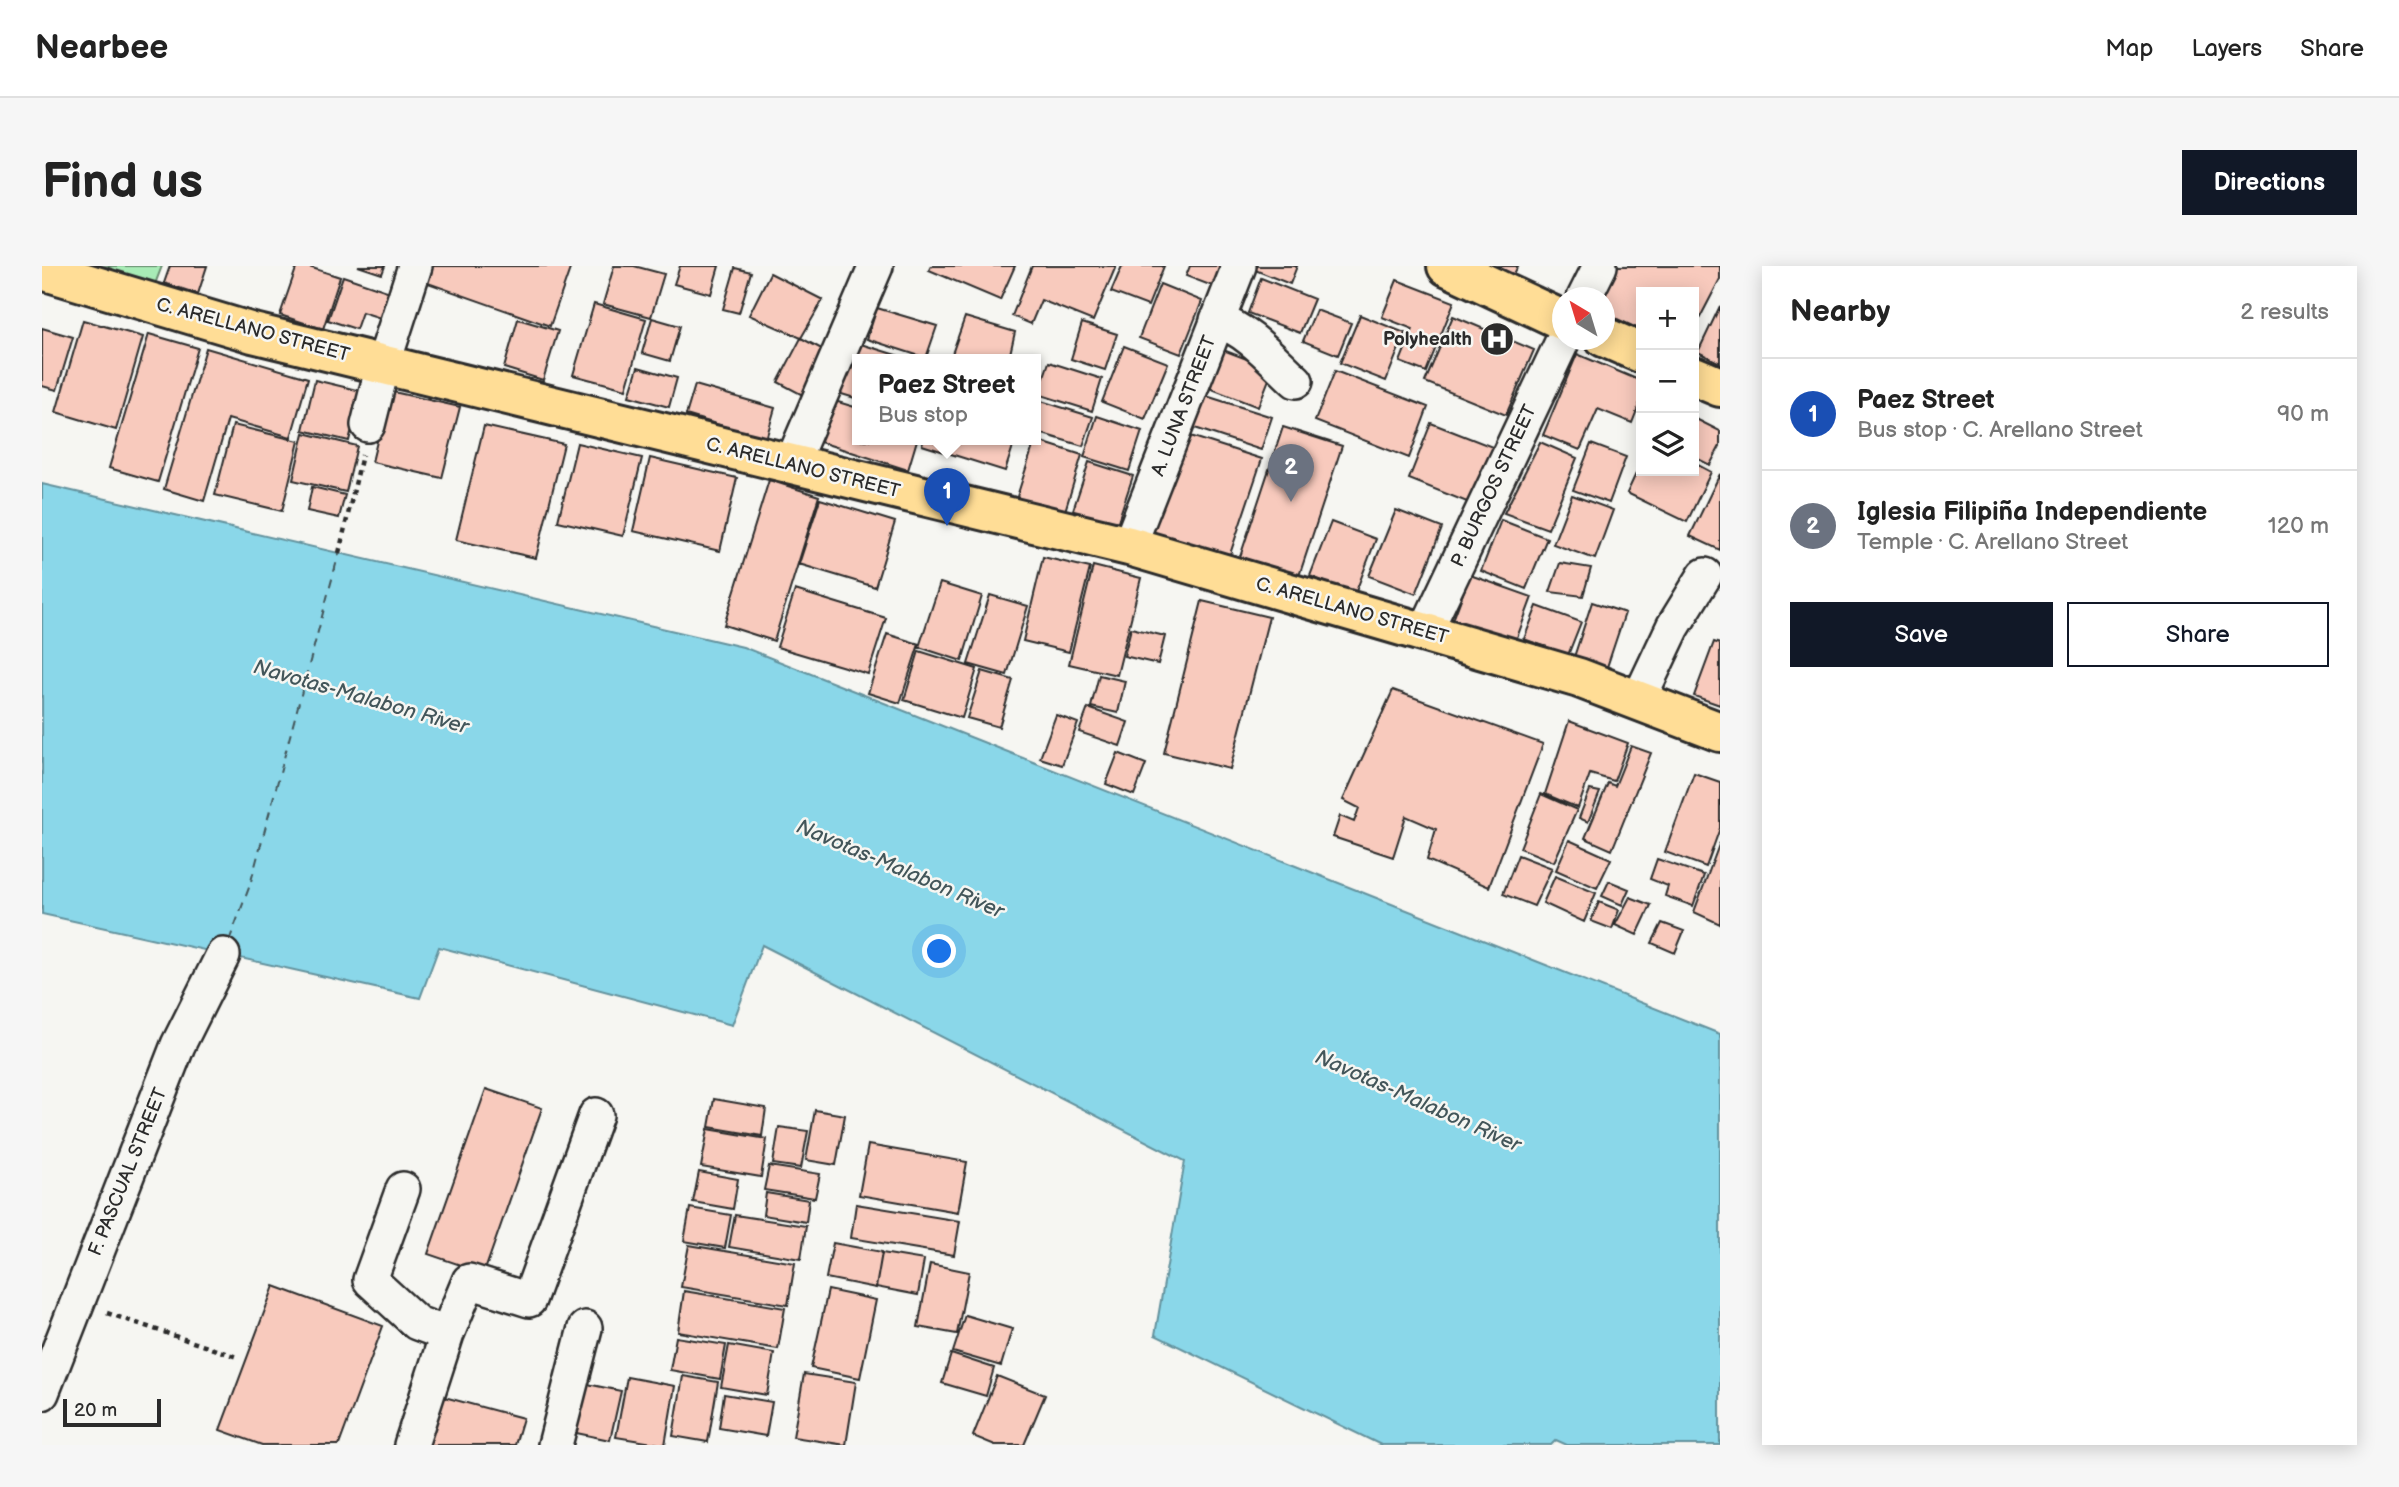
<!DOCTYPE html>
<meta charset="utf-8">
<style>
body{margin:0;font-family:"Balsamiq Sans",sans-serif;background:#f6f6f6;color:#222}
.controls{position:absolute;right:21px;top:21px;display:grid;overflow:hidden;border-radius:0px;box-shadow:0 4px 18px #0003}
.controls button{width:63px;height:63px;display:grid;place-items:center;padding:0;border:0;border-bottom:2px solid #e0e0e0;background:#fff;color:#222;font:35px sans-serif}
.compass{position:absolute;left:1510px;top:21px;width:63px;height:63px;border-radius:50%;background:#fff;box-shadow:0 4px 18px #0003;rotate:322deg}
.scale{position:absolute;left:21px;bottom:18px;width:98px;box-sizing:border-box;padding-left:7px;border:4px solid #2b2b2b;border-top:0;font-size:19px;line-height:24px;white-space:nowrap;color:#2b2b2b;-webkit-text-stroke:5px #f6f6f2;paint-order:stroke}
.you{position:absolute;left:898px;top:686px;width:24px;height:24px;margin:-18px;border:5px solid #fff;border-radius:50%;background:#1a73e8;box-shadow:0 0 0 10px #1a73e833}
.badge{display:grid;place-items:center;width:46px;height:46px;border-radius:50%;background:#111827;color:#fff;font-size:23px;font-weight:700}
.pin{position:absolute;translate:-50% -58px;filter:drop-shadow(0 2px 4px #0008)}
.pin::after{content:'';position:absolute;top:37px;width:24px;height:21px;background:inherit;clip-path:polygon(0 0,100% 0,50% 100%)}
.popup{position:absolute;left:810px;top:88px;width:189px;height:91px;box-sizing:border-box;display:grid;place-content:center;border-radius:0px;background:#fff;filter:drop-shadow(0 2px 5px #0005);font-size:23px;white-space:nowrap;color:#767676}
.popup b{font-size:26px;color:#222}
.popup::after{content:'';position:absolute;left:50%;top:100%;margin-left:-14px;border:14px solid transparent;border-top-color:#fff}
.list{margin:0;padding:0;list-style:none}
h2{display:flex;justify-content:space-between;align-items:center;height:91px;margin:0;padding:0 28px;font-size:30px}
h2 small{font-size:23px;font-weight:400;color:#767676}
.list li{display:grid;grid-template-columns:46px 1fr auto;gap:21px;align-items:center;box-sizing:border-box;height:112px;padding:0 28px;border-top:2px solid #e0e0e0}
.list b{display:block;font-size:26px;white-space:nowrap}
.list p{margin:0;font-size:23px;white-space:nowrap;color:#767676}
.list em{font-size:23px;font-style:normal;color:#767676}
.actions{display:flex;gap:14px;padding:21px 28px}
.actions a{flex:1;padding:16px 0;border:2px solid #111827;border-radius:0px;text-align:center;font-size:24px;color:#111827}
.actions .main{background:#111827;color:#fff}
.icon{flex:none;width:38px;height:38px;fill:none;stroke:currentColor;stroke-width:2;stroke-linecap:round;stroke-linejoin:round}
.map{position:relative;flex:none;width:1678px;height:1179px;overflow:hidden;border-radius:0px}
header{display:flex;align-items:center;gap:42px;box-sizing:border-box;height:98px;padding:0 35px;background:#fff;border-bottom:2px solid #e0e0e0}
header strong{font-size:33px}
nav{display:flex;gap:38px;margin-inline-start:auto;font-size:24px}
.intro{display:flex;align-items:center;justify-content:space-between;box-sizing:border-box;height:168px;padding:0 42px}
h1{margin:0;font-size:49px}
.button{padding:18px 32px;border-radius:0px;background:#111827;color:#fff;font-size:24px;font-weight:700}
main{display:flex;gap:42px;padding:0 42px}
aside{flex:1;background:#fff;border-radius:0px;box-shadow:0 4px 18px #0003}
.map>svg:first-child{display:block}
</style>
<header>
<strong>Nearbee</strong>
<nav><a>Map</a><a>Layers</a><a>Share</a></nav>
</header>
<div class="intro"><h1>Find us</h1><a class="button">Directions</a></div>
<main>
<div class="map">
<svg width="1678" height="1179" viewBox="0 0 1678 1179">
<rect width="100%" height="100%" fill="#f6f6f2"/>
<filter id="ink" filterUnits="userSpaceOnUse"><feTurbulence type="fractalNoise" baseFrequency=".0143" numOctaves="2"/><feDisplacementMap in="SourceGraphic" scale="14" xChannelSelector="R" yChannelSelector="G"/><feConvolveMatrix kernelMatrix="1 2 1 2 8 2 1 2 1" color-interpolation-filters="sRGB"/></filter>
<g filter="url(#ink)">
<path fill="#a8ecb6" stroke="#6a8c70" stroke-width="2" d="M51 0H120L113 18Z"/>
<path fill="#8ad7e9" stroke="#64929d" stroke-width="2" d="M0 218 701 381 1678 768V1179H1525L1514 1174 1509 1179H1339L1113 1069 1143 895 720 679 690 759 397 681 378 732 0 648Z"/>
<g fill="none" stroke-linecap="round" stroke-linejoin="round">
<path stroke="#43565a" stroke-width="2" stroke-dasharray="9 7" stroke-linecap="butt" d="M187 675 208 619 297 287"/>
</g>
<path fill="#f8cabd" stroke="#2b2b2b" stroke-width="2" d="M128 0H165L156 28 122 17Z
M255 0H264L298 11 281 63 238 49Z
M316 0H343L340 8Z
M388 0H529L508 60 383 16Z
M572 0H592L622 8 609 51 561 38Z
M638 0H677L669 28 632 18Z
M889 0H973L958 34 887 4Z
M990 0H1074L1051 55 999 34 989 58 970 50Z
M1080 0H1122L1106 40 1069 26Z
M1148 0H1181L1173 21 1144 10Z
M1215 0H1255L1248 18 1213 4Z
M1446 0H1476L1470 12Z
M1571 0H1678V13L1652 63V26H1599V64L1562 47V32H1556Z
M693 2 709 6 697 47 681 43Z
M728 7 781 34 759 72 707 49Z
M301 10 360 30 351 56 320 46 314 63 286 54Z
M1219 12 1272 33 1258 67 1206 47Z
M1355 14 1412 36 1384 106 1358 96 1371 63 1340 51Z
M1118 18 1160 35 1139 88 1097 72Z
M552 38 604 53 584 123 531 109Z
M1678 40V97L1656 86Z
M835 42 895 60 884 92 825 73Z
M1274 44 1309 57 1296 89 1261 75Z
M1318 49 1363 67 1344 115 1298 97Z
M1411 50 1492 84 1464 149 1383 116Z
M923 51 973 66 968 88 958 94H927L910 88Z
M610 52 638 60 628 95 600 87Z
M476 53 516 65 501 114 462 102Z
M41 54 101 71 74 164 14 146Z
M1040 57 1075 68 1063 104 1029 93Z
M0 62 31 71 15 124 0 120Z
M107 68 156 82 116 216 67 202Z
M759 72 793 90 770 134 736 116Z
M809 75 870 94H816V133L793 126Z
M1082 80 1126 97 1103 153 1060 136Z
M164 82 266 112 249 171 186 153 162 235 122 223Z
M1176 82 1231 103 1216 141 1162 120Z
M1535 88 1599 115V134L1590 157 1556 143 1538 184 1501 169Z
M1007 96 1060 113 1050 145 996 128Z
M596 101 635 112 627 141 587 130Z
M1293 105 1386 141 1367 192 1273 155Z
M273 114 319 125 307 175 261 164Z
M653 119 733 142 724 173 644 149Z
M347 125 418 141 400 212 330 196Z
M1158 128 1230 151 1219 184 1147 160Z
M786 133 816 142V174H875L866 204 772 174Z
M999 135 1051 151 1041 180 994 166V149Z
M1055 150 1100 165 1087 205 1042 191Z
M1652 152 1678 165V180L1668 199 1652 191Z
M1389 157 1453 182 1430 238 1367 213Z
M191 159 257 175 240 245 173 229Z
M442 160 522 178 494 292 414 274Z
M1241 161 1300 180 1257 310 1198 291Z
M1136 166 1220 193 1185 297 1102 271Z
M262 167 315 180 304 226 251 214Z
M881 174H973L963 205 880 179Z
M993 174 1040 189 1020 255 972 240Z
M1498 176 1535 192 1506 263 1462 247Z
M535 177 600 192 581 270 516 255Z
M1549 178 1584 191 1567 237 1531 224Z
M608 192 695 212 678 285 591 265Z
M1047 196 1091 210 1070 273 1026 259Z
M1599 197V205H1652V197L1669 206 1645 256 1585 227Z
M1678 208V284L1648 270Z
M727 214 777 230 732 375 682 359Z
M270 221 303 229 297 252 265 245Z
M1530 229 1571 244 1553 293 1511 278Z
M778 233 853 256 833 321 757 298Z
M1354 244 1400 262 1374 328 1327 310Z
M1459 254 1505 272 1484 323 1439 305Z
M1289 256 1334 273 1313 328 1268 310Z
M1001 291 1048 302 1027 386 981 375Z
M1518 297 1549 302 1541 330 1508 326Z
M1051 300 1099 312 1075 409 1027 398Z
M1428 309 1490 331 1473 377 1411 354Z
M898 317 940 330 920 395 877 381Z
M753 324 844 352 826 408 735 381Z
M948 329 986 340 965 409 926 398Z
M1160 335 1227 351 1188 503 1122 487Z
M1550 336 1583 347 1565 401 1532 391Z
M1495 340 1539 356 1526 389 1482 373Z
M1089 362 1123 370 1116 398 1082 390Z
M845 368 877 378 858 437 826 427Z
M1672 376 1678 378V439L1652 430Z
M877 385 935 403 920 452 862 434Z
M940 405 971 414 957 461 925 452Z
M1057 409 1083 415 1076 447 1049 441Z
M1351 424 1501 478 1447 621 1385 594 1394 563 1364 550 1351 591 1291 571 1298 550 1312 556 1317 542 1301 534Z
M1046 442 1086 456 1078 480 1037 466Z
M1014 449 1036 457 1020 499 998 492Z
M1527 455 1586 477 1572 515 1548 508 1536 542 1503 528Z
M1589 480 1609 487 1570 584 1543 572 1566 517 1573 520Z
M1076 487 1104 498 1092 529 1064 518Z
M1652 507 1678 516V562L1664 601 1623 586Z
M1548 524 1558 526 1546 556 1537 552Z
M1499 528 1535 544 1512 596 1478 582Z
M1527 574 1569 593 1555 622 1514 604Z
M1678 576V658L1652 646Z
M1476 589 1510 602 1492 640 1461 628Z
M1615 593 1662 609 1651 640 1623 630 1626 620 1608 613Z
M1513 610 1554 627 1542 656 1501 637Z
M1567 615 1587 623 1580 639 1560 630Z
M1588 631 1609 639 1595 669 1573 659Z
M1557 636 1577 644 1570 663 1549 655Z
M1620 657 1642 665 1633 687 1610 677Z
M444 823 500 842 442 1007 386 988Z
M672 833 724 842 720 870 667 861Z
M773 844 803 849 794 899 764 894Z
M737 861 766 865 759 902 731 898Z
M666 863 725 873 719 911 659 901Z
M826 879 925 896 916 946 817 929Z
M727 900 778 908 773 932 722 924Z
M657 906 696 913 691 943 651 936Z
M724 927 767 934 764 956 721 949Z
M814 938 918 955 912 989 809 972Z
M648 942 689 949 683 982 642 975Z
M693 949 764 960 759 993 687 981Z
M791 977 840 986 834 1022 784 1012Z
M647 979 753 997 746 1039 639 1021Z
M840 987 882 994 876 1029 834 1021Z
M888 998 927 1006 915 1068 876 1061Z
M232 1020 341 1060 297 1179H220L178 1164Z
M786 1024 834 1034 818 1112 769 1102Z
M642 1025 743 1042 736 1083 636 1066Z
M923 1049 970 1063 959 1100 911 1086Z
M634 1071 684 1079 678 1113 628 1104Z
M687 1079 732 1087 725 1129 679 1121Z
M909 1088 952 1102 944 1130 900 1117Z
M762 1108 814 1116 804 1179 751 1171Z
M641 1110 676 1116 666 1176 631 1170Z
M955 1110 1003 1129 982 1179H953L931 1170Z
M585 1111 633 1120 623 1179 574 1171Z
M531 1115 579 1125 568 1174 520 1164Z
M391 1128 481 1152 473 1179H376Z
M682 1128 730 1136 724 1170 677 1162Z"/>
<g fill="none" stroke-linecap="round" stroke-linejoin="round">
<g stroke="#2b2b2b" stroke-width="38">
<path id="minor" d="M1542 32 1558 0
M1175 54C1207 65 1230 93 1254 115
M326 159 341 99 373 0
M749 199 834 0
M1087 280 1197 0
M1383 366 1521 74
M1596 435 1631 361 1663 309
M361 923 328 1014 375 1057 405 1068
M0 1127 136 779 181 689
M369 1179 405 1068 427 1015 487 1034 554 849
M513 1179 543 1062"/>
</g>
<g stroke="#2b2b2b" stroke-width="44">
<path id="major" d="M1405 0 1520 54
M0 4 211 67 1087 280 1537 412 1678 466
M1562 71 1599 87
M1652 110 1678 121"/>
</g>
<path stroke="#2b2b2b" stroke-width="4.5" stroke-dasharray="5 5" stroke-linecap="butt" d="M297 287 320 189
M65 1047 195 1091"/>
<use href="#minor" stroke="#f6f6f2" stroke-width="33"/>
<use href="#major" stroke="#ffdd96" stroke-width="38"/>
</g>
</g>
<defs>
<g id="hospital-disc" transform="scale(1.75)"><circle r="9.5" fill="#2b2b2b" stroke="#f6f6f2"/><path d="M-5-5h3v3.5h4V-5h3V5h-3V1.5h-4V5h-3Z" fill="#fff"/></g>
</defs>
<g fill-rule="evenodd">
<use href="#hospital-disc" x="1455" y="73"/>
</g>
<g text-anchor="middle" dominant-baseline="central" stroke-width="5" stroke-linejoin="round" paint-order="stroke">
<g font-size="19" fill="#2b2b2b" stroke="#f6f6f2">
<text transform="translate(211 64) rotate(15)">C. ARELLANO STREET</text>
<text transform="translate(1142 140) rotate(-69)">A. LUNA STREET</text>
<text transform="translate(761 202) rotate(14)">C. ARELLANO STREET</text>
<text transform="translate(1452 220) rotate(-65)">P. BURGOS STREET</text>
<text transform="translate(1310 345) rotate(16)">C. ARELLANO STREET</text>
<text transform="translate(86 906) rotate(-68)">F. PASCUAL STREET</text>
</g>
<g font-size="19" font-weight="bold" fill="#2b2b2b" stroke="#f6f6f2" text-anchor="end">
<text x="1430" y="73">Polyhealth</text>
</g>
<g font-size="21" font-style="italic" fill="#43565a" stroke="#f6f6f2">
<text transform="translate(319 431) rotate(16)">Navotas-Malabon River</text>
<text transform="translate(858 603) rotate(23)">Navotas-Malabon River</text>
<text transform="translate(1376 835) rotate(24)">Navotas-Malabon River</text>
</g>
</g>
</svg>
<div class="controls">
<button>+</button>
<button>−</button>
<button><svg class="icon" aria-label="layers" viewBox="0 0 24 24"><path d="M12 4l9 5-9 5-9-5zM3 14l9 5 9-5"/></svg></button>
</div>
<svg class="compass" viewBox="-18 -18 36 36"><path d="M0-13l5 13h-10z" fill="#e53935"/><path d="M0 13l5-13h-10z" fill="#767676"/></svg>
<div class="scale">20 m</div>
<div class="you"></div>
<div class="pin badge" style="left:905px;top:260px;background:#1a4fb4">1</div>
<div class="popup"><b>Paez Street</b>Bus stop</div>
<div class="pin badge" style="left:1249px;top:236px;background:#6b7280">2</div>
</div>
<aside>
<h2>Nearby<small>2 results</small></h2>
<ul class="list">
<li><span class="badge" style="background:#1a4fb4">1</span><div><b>Paez Street</b><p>Bus stop · C. Arellano Street</p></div><em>90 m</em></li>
<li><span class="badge" style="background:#6b7280">2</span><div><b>Iglesia Filipiña Independiente</b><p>Temple · C. Arellano Street</p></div><em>120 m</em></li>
</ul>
<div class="actions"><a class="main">Save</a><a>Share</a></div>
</aside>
</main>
